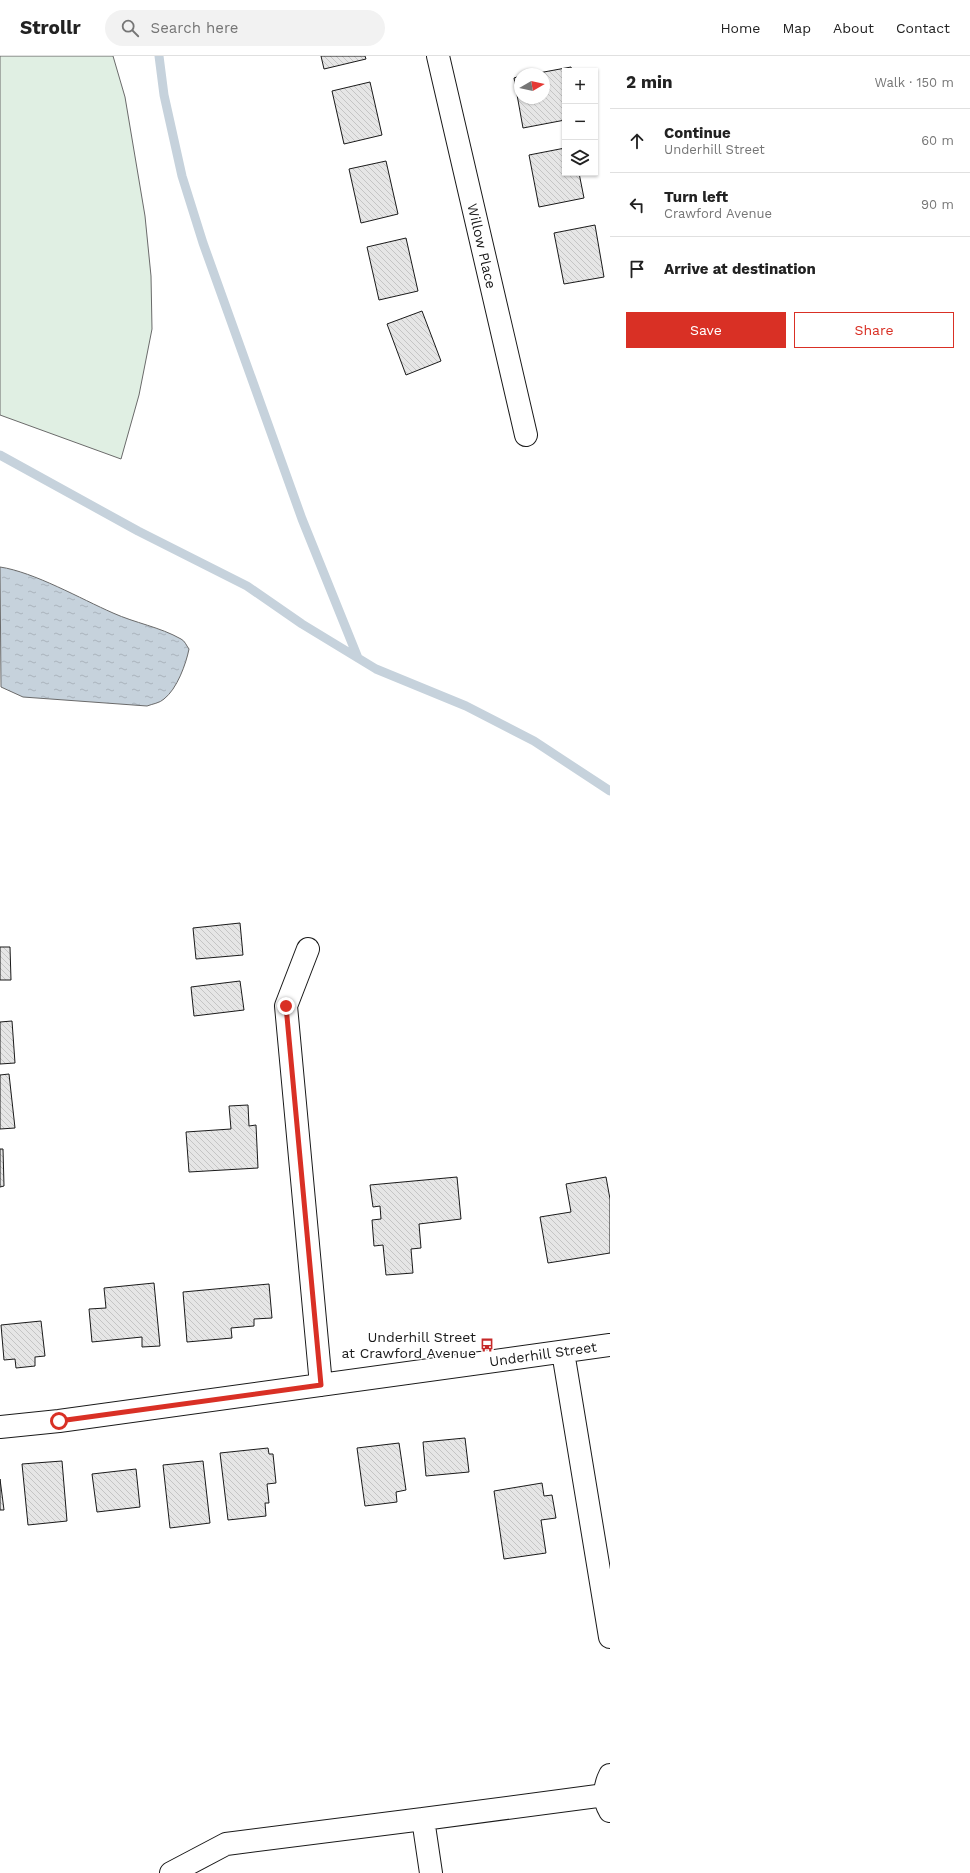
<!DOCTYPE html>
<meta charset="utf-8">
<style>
body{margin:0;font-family:"Work Sans",sans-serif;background:#f2f2f2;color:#222}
.controls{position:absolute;right:12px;top:12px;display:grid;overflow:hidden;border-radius:0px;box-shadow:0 1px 3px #0004}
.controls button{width:36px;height:36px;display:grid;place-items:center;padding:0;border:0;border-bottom:1px solid #e0e0e0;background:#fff;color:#222;font:20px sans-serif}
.compass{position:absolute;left:514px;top:12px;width:36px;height:36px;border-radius:50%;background:#fff;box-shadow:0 1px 3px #0004;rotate:81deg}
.stop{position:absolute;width:12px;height:12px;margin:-9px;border:3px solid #d93025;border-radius:50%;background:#fff}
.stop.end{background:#d93025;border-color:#fff;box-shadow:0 1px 4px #0008}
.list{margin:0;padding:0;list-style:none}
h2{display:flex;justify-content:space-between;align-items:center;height:52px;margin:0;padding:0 16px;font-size:17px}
h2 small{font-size:13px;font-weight:400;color:#767676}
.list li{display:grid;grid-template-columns:26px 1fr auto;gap:12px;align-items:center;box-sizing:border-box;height:64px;padding:0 16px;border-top:1px solid #e0e0e0}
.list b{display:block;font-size:15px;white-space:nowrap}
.list p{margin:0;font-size:13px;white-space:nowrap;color:#767676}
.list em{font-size:13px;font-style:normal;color:#767676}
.actions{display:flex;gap:8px;padding:12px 16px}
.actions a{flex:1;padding:9px 0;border:1px solid #d93025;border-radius:0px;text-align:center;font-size:14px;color:#d93025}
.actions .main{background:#d93025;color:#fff}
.icon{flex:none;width:22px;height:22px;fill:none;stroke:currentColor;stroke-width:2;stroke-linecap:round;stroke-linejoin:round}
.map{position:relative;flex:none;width:610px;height:1817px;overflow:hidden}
header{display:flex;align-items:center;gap:24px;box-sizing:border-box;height:56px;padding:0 20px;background:#fff;border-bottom:1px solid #e0e0e0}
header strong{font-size:19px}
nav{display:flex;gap:22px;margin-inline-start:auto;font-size:14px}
.search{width:280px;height:36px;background:#f2f2f2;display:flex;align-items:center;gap:10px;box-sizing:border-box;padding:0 14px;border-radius:22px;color:#767676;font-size:15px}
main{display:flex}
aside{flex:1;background:#fff}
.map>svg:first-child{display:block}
</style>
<header>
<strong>Strollr</strong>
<div class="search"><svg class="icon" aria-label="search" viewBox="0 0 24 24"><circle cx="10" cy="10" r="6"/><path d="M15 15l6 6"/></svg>Search here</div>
<nav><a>Home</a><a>Map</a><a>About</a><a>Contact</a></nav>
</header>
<main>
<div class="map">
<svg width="610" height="1817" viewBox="0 0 610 1817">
<defs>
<pattern id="water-ripples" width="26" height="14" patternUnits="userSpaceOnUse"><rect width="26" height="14" fill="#c6d2dc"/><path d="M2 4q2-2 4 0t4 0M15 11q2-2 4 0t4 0" fill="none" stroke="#aab4bc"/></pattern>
<pattern id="building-back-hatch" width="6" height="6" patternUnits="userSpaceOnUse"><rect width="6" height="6" fill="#e6e6e6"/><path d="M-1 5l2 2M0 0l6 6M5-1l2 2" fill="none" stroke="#c5c5c5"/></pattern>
</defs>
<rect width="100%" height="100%" fill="#fff"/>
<path fill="#e0efe3" stroke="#6a6a6a" d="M0 0H113L125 41 145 160 151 220 152 273 139 339 121 403 0 359Z"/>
<path fill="url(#water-ripples)" stroke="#6a6a6a" d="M0 511C34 516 81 543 113 557 135 567 160 571 181 583 185 585 186 589 189 593 186 608 177 633 164 643 160 647 152 648 147 650L23 641 1 631Z"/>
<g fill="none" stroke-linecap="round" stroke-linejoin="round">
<path stroke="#c6d2dc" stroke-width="9" d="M159 0 164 39 182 120 203 187 302 463 358 602
M0 399 138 475 247 530 302 568 376 613 466 650 534 685 610 735"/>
</g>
<path fill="url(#building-back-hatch)" stroke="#1a1a1a" d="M321 0H365L366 3 324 13Z
M571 11 572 15H565V64L523 72 514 22 520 20V42H544V18H533Z
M370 26 382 79 344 88 332 35Z
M565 92V117H579L584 142 539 151 529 99Z
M386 105 398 158 361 167 349 113Z
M595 169 604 221 564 228 554 177Z
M406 182 418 235 379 244 367 191Z
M422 255 441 305 406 319 387 268Z
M240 867 243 899 196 903 193 872Z
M0 891H10L11 924H0Z
M240 925 244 954 194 960 191 931Z
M12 965 15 1007 0 1008V966Z
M9 1018 15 1072 0 1073V1019Z
M248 1049 249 1070 256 1069 258 1112 189 1116 186 1076 231 1073 229 1050Z
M0 1093H3L4 1130 0 1131Z
M457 1121 461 1163 419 1168 421 1192 411 1193 413 1217 386 1219 383 1189 374 1190 372 1164 381 1163 380 1150 373 1151 370 1129Z
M606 1121 610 1143V1197L548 1207 540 1161 571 1156 566 1128Z
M154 1227 160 1290 142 1291V1281L92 1286 89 1253 106 1252 104 1232Z
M269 1228 272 1262 254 1263V1270L231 1272 232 1282 187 1286 183 1236Z
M41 1265 45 1300 35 1301V1310L16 1312 15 1303 4 1304 1 1269Z
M465 1382 469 1416 426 1420 423 1386Z
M399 1387 406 1434 396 1436 397 1446 365 1450 357 1392Z
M268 1392 269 1398H273L276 1427 267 1428 269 1447H265L266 1460 228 1464 220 1397Z
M62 1405 67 1465 28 1469 22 1408Z
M203 1405 210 1467 170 1472 163 1409Z
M136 1413 140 1451 97 1456 92 1418Z
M0 1423 4 1454H0Z
M542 1427 544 1440 552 1439 556 1462 541 1464 546 1497 504 1503 494 1435Z"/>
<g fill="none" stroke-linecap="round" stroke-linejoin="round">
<g stroke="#1a1a1a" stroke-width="24">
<path id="minor" d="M438 0 526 379
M308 893 286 950 321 1329
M563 1296 610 1581
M0 1371 59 1365 610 1289
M610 1719C604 1731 603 1744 610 1755
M423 1763 605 1739
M171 1817 226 1788 423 1763 431 1817"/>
</g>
<use href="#minor" stroke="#fff" stroke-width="22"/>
</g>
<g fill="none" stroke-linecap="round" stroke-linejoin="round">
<path stroke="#d93025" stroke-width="5" d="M59 1365 321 1329 286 950"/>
</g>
<defs>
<g id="bus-bare" transform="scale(1.08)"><path d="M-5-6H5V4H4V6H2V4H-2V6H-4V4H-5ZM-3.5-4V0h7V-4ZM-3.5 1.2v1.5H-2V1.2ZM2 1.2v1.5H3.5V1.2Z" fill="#c62828" stroke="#fff" stroke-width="2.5" paint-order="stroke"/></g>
</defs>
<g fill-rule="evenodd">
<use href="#bus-bare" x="487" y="1289"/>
</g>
<g text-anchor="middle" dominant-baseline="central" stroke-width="3" stroke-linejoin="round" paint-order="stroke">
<g font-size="14" fill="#1a1a1a" stroke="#fff">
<text transform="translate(482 190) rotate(77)">Willow Place</text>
<text transform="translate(543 1298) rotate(-8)">Underhill Street</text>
</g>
<g font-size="14" fill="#1a1a1a" stroke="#fff" text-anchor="end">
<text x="476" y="1281">Underhill Street<tspan x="476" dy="16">at Crawford Avenue</tspan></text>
</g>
</g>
</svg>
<div class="controls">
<button>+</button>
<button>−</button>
<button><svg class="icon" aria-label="layers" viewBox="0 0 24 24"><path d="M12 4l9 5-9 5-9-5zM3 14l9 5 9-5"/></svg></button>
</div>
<svg class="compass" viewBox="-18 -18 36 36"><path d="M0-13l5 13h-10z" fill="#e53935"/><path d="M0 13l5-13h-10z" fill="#767676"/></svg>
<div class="stop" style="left:59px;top:1365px"></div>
<div class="stop end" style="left:286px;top:950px"></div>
</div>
<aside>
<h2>2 min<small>Walk · 150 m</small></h2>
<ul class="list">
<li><svg class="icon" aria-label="ahead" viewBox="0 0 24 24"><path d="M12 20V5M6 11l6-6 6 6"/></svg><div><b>Continue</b><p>Underhill Street</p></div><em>60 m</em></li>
<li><svg class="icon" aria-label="left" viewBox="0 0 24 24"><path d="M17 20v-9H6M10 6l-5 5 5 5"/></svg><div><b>Turn left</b><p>Crawford Avenue</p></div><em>90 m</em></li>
<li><svg class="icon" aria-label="arrive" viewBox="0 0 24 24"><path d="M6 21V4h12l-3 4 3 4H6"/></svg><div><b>Arrive at destination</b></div></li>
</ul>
<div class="actions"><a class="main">Save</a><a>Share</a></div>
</aside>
</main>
